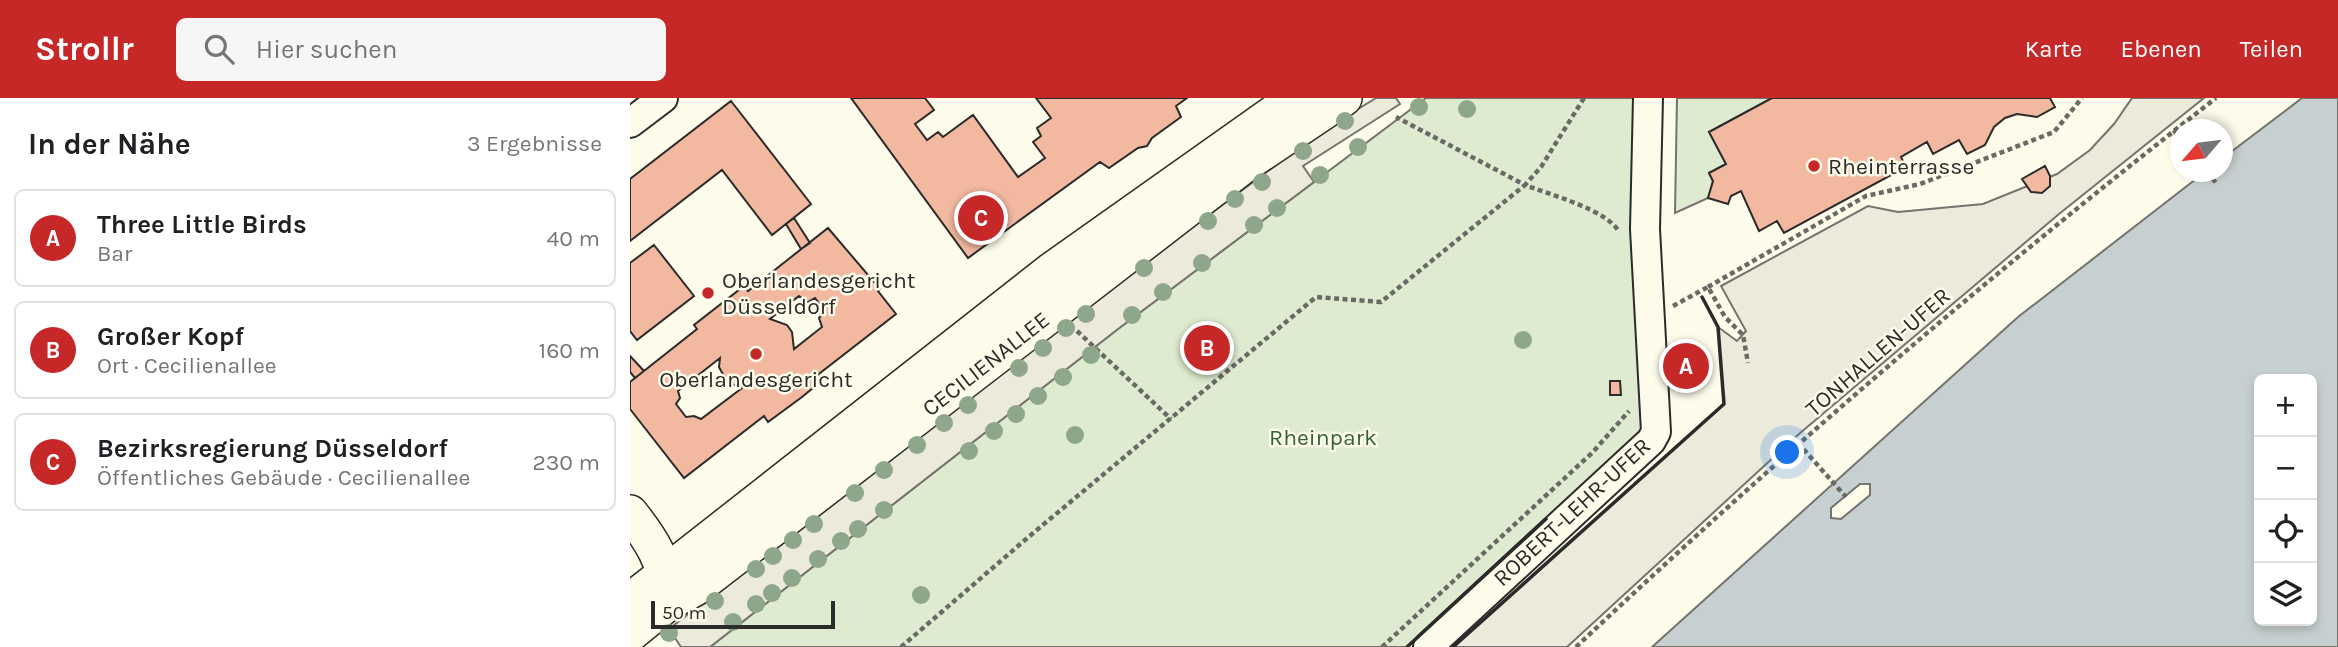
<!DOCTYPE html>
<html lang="de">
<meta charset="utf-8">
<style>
body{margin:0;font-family:Karla,sans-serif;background:#f6f6f6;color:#202124}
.controls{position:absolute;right:21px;bottom:21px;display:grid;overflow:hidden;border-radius:10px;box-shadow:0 4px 10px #0003}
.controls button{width:63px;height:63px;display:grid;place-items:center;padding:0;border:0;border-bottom:2px solid #e0e0e0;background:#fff;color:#202124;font:35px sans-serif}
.compass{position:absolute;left:1540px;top:21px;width:63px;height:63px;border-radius:50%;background:#fff;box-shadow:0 4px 10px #0003;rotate:242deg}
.scale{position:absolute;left:21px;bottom:18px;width:184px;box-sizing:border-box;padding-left:7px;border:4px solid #2b2b2b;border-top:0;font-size:19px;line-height:24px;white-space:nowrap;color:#2b2b2b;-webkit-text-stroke:5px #fdfbea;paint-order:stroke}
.you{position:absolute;left:1158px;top:355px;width:24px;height:24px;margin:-18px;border:5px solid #fff;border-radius:50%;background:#1a73e8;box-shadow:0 0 0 10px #1a73e833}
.badge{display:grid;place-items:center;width:46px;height:46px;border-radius:50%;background:#c62828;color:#fff;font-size:23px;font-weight:700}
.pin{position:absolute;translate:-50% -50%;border:4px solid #fff;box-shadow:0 2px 7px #0006}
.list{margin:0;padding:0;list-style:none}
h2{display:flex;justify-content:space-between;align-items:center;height:91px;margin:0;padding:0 28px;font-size:30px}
h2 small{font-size:23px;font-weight:400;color:#757577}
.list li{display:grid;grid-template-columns:46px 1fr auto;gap:21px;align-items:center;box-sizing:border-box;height:98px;margin:0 14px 14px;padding:0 14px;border:2px solid #e0e0e0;border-radius:10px}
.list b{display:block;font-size:26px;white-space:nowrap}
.list p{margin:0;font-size:23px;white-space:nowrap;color:#757577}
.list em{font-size:23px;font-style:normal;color:#757577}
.icon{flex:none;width:38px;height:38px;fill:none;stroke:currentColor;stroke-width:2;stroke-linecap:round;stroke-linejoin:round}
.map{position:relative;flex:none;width:1708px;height:549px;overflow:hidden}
header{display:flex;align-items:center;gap:42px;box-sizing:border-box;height:98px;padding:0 35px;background:#c62828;color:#fff}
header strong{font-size:33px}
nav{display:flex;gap:38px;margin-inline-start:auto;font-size:24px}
.search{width:490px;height:63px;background:#f6f6f6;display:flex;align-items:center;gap:18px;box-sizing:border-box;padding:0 24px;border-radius:10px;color:#757577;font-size:26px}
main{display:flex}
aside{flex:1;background:#fff}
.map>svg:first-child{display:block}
</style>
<header>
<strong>Strollr</strong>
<div class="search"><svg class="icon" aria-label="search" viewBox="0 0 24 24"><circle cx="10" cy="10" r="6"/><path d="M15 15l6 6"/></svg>Hier suchen</div>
<nav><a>Karte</a><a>Ebenen</a><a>Teilen</a></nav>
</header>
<main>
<aside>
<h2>In der Nähe<small>3 Ergebnisse</small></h2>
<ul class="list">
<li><span class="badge">A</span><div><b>Three Little Birds</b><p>Bar</p></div><em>40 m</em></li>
<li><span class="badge">B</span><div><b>Großer Kopf</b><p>Ort · Cecilienallee</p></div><em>160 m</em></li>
<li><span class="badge">C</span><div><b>Bezirksregierung Düsseldorf</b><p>Öffentliches Gebäude · Cecilienallee</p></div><em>230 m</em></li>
</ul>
</aside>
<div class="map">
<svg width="1708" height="549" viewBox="0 0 1708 549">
<rect width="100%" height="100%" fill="#fdfbea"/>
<path fill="#deebd1" stroke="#74746e" stroke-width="2" d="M796 0H1003L1008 232 1014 333 777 549H80L488 231Z
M1047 0H1142L1079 34 1096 66 1079 75 1083 83 1078 100 1045 115Z"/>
<path fill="#eceadb" stroke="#74746e" stroke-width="2" d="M746 0H766L770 6 673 68 684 84 488 231 80 549H51L39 531 487 185 688 36Z
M1502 0H1574L1429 116 1169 336 937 549H823L1094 306 1088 229 1107 243 1116 233 1091 188 1238 108 1268 114 1353 106 1427 76 1460 52 1484 26Z"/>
<path fill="#c7d0d0" stroke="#74746e" stroke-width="2" fill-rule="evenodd" d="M1672 0H1708V549H1022L1388 219 1575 74H1592L1593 60ZM1629 281H1682V523H1629Z"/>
<path fill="#fdfbea" stroke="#74746e" stroke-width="2" d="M1230 386H1240V397L1211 421 1201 420V410Z"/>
<path fill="#f2b8a0" stroke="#2b2b2b" stroke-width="2" fill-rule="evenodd" d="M221 0H295L304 12 285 26 297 42 308 34 313 39 343 17 388 79 415 60 403 44 411 38 407 30 421 20 406 0H557L546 8 551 19 522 40 517 48 508 50 479 70 470 64 338 160Z
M1142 0H1420L1425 9 1407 19 1387 16 1375 20 1364 29 1355 47 1337 56 1329 42 1303 56 1297 44 1271 59 1276 69 1154 135 1147 123 1129 133 1111 93 1101 98 1098 106 1078 100 1083 83 1079 75 1096 66 1079 34Z
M101 3 181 106 142 137 92 72 0 143V81Z
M1415 68 1420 78V88L1412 95 1401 94 1392 81Z
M164 120 180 145 171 151 156 126Z
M198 130 250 191 248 193 266 216 185 279 189 285 172 299 138 324 134 318 54 380 0 311V284L67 231 64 227 114 188 118 193ZM169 198 178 204 185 200 195 213 189 220 192 229 164 251 162 234 157 227 140 221ZM90 260 89 269 97 284 112 290 71 321 64 318 56 319 46 306 50 300 48 293Z
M24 147 64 198 7 242 0 233V165Z
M0 258 14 273 5 280 0 274Z
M980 283H990L991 297H980Z"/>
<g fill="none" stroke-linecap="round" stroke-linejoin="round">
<g stroke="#2b2b2b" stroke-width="32">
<path id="minor" d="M0 25 33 0
M798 549 1021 343 1026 334 1015 131 1018 0"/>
</g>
<g stroke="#2b2b2b" stroke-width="38">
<path id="major" d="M0 415C20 440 37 465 37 498
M0 503 422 172 665 0
M0 536 38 505 67 489 617 65 714 0"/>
</g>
<path stroke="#6a6964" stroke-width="4.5" stroke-dasharray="5 3.5" stroke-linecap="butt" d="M954 0 911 69 895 87C918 96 978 112 989 134
M1544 32 1550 41
M1577 74 1587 86
M1078 189 1236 98 1290 86 1424 34 1452 0
M1043 208 1078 189 1095 219 1113 237 1118 265
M447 233 541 321
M1168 345 1216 399
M271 549 402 436 686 199 751 204 895 87 766 19
M752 549 963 354 999 313
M946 549C1151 356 1364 173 1586 0"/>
<use href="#minor" stroke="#fdfbea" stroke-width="28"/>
<use href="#major" stroke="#fdfbea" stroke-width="35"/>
<path stroke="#2b2b2b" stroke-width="3.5" d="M777 549 916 421
M823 549 1094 306 1088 229 1072 199"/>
</g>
<g fill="#8ea78a">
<circle cx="789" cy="9" r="9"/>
<circle cx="837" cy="11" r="9"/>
<circle cx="715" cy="23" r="9"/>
<circle cx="728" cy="49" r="9"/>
<circle cx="673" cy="53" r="9"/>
<circle cx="690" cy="77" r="9"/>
<circle cx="632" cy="84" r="9"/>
<circle cx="605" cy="101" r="9"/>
<circle cx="647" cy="110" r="9"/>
<circle cx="578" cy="123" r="9"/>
<circle cx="624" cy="127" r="9"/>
<circle cx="572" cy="165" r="9"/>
<circle cx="514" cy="170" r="9"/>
<circle cx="533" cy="194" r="9"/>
<circle cx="456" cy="216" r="9"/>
<circle cx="502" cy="217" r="9"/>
<circle cx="436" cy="230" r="9"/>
<circle cx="893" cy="242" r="9"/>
<circle cx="413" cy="250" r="9"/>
<circle cx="461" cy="257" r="9"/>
<circle cx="389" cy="270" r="9"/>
<circle cx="433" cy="279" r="9"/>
<circle cx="408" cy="298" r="9"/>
<circle cx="338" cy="307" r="9"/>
<circle cx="386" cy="316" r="9"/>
<circle cx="314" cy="325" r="9"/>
<circle cx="364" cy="333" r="9"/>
<circle cx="445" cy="337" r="9"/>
<circle cx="287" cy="347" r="9"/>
<circle cx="339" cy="353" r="9"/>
<circle cx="254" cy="372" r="9"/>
<circle cx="225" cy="395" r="9"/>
<circle cx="254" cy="412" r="9"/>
<circle cx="184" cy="426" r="9"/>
<circle cx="228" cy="431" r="9"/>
<circle cx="163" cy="442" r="9"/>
<circle cx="211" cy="443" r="9"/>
<circle cx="143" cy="458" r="9"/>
<circle cx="188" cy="461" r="9"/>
<circle cx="126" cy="471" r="9"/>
<circle cx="162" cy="480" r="9"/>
<circle cx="142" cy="495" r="9"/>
<circle cx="291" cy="497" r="9"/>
<circle cx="85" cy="503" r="9"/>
<circle cx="126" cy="506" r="9"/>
<circle cx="103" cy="524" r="9"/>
<circle cx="39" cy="535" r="9"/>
</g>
<g fill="#c62828" stroke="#fdfbea" stroke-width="2.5">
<circle cx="1184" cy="68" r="7"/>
<circle cx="78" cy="195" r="7"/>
<circle cx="126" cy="256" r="7"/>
</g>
<g text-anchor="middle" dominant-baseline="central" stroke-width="5" stroke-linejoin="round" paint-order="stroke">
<g font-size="23" fill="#2b2b2b" stroke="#fdfbea" text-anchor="start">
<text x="1198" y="68">Rheinterrasse</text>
<text x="92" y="182">Oberlandesgericht<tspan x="92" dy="26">Düsseldorf</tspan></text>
<text x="126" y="281" text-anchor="middle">Oberlandesgericht</text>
</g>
<g font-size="23" fill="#2b2b2b" stroke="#fdfbea">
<text transform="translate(1248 254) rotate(-41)">TONHALLEN-UFER</text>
<text transform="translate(356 266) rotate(-38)">CECILIENALLEE</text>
<text transform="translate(942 414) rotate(-43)">ROBERT-LEHR-UFER</text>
</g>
<g font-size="23" fill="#34623c" stroke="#fdfbea">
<text x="693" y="339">Rheinpark</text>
</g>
</g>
</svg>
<div class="controls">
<button>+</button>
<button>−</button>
<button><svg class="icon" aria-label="locate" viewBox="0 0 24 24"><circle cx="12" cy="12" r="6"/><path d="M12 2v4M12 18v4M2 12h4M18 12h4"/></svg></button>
<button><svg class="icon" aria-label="layers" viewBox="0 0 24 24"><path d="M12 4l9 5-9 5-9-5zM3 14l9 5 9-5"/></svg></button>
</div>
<svg class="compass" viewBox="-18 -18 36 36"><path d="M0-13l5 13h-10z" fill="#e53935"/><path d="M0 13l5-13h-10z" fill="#757577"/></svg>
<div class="scale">50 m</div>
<div class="you"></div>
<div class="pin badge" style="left:1056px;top:268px">A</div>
<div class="pin badge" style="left:577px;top:250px">B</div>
<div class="pin badge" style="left:351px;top:120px">C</div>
</div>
</main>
